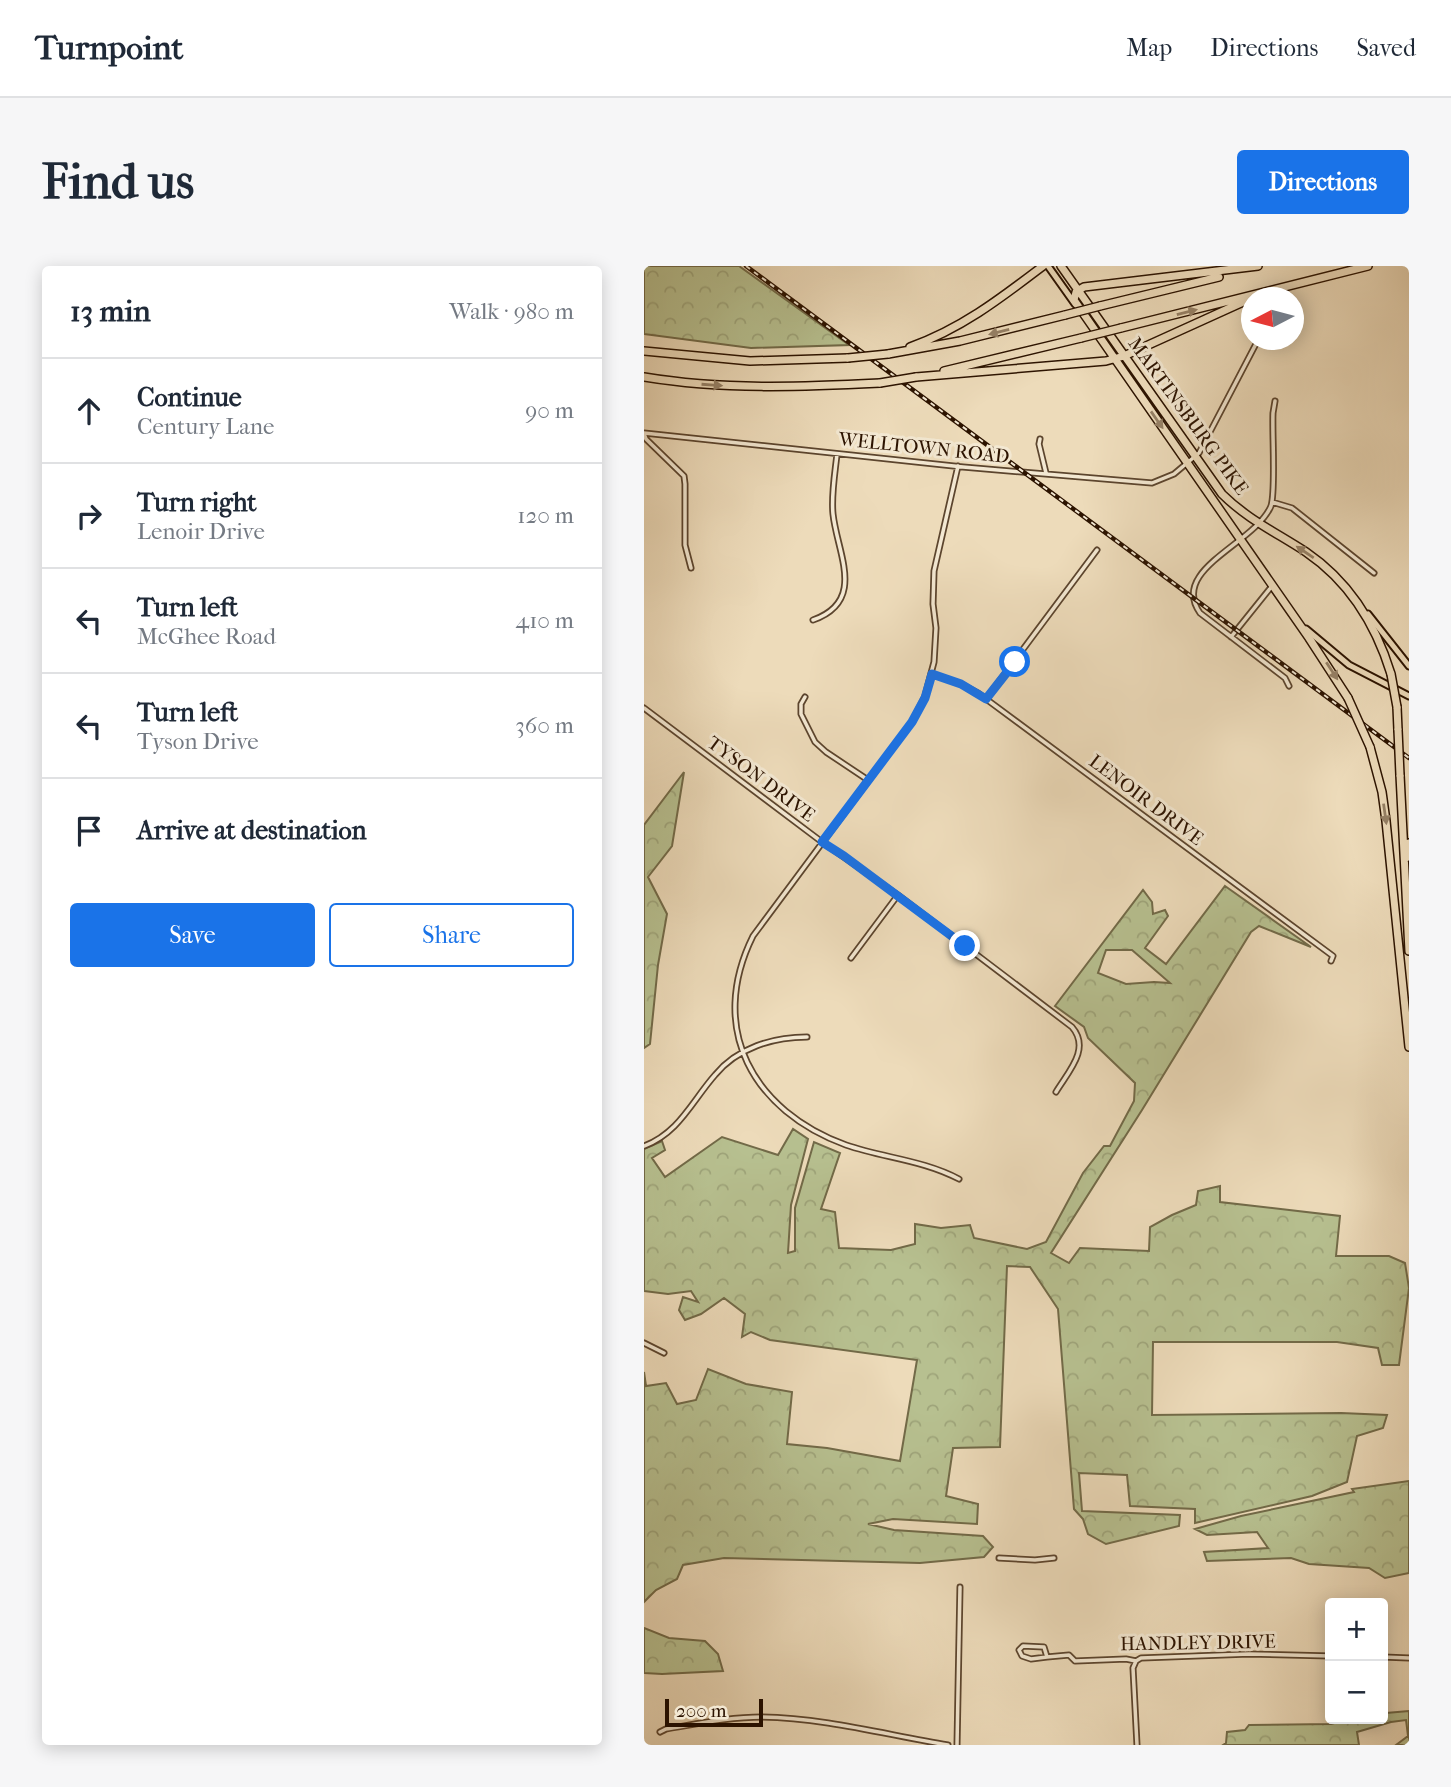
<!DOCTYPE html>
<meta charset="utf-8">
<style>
body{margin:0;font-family:"IM FELL French Canon",serif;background:#f6f6f7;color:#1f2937}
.controls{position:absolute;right:21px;bottom:21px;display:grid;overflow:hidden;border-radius:7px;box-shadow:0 4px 18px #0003}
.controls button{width:63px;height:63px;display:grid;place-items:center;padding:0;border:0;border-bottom:2px solid #e0e1e3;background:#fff;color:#1f2937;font:35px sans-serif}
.compass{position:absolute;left:597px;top:21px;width:63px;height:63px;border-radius:50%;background:#fff;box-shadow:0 4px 18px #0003;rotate:264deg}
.scale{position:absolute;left:21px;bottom:18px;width:98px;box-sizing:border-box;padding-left:7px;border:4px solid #2c1300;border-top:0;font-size:19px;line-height:24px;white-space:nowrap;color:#2c1300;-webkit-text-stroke:5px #f3e8d2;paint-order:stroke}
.stop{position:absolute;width:21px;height:21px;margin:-16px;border:5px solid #1a73e8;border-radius:50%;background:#fff}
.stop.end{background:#1a73e8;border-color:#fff;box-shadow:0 2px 7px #0008}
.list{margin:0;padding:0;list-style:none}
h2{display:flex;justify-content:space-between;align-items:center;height:91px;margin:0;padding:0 28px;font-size:30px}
h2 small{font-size:23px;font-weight:400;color:#747a83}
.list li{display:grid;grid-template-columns:46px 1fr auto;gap:21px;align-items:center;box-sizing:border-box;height:105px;padding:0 28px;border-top:2px solid #e0e1e3}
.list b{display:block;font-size:26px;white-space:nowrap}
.list p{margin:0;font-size:23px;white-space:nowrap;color:#747a83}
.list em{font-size:23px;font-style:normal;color:#747a83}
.actions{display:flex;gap:14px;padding:21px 28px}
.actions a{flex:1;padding:16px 0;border:2px solid #1a73e8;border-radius:7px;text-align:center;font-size:24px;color:#1a73e8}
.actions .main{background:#1a73e8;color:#fff}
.icon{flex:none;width:38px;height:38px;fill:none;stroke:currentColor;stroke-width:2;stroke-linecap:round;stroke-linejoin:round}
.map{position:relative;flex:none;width:765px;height:1479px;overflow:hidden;border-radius:7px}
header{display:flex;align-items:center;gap:42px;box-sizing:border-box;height:98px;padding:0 35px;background:#fff;border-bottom:2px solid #e0e1e3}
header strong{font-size:33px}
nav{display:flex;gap:38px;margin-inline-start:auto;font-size:24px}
.intro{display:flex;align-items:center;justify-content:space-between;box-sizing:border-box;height:168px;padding:0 42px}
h1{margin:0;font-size:49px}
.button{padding:18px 32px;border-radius:7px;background:#1a73e8;color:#fff;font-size:24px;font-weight:700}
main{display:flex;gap:42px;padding:0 42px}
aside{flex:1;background:#fff;border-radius:7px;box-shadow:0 4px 18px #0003}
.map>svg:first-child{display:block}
</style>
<header>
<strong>Turnpoint</strong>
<nav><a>Map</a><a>Directions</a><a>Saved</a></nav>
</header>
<div class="intro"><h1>Find us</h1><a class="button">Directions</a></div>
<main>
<aside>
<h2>13 min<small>Walk · 980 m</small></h2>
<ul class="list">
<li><svg class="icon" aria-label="ahead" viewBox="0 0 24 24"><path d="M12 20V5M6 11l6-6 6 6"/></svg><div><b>Continue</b><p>Century Lane</p></div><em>90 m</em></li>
<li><svg class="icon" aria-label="right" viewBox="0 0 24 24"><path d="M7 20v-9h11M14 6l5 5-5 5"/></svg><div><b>Turn right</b><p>Lenoir Drive</p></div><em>120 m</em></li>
<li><svg class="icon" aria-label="left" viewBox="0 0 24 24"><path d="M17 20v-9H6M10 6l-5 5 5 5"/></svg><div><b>Turn left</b><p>McGhee Road</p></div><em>410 m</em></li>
<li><svg class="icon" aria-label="left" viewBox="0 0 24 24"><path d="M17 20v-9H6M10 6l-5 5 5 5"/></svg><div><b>Turn left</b><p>Tyson Drive</p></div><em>360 m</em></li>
<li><svg class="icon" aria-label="arrive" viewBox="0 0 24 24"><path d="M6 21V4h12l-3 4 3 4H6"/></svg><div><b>Arrive at destination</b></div></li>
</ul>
<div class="actions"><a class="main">Save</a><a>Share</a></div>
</aside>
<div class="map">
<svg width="765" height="1479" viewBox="0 0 765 1479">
<defs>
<pattern id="forest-crowns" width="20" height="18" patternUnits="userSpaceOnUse" patternTransform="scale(1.75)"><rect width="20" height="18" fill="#b7c090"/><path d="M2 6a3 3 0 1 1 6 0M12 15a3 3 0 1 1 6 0" fill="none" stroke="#9ea47a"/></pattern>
</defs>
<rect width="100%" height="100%" fill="#eddbba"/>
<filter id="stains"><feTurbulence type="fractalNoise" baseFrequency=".00286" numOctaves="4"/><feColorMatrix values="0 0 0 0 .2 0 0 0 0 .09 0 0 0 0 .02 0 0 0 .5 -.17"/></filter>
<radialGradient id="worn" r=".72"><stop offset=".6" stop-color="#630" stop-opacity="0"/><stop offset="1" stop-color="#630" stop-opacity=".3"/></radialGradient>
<path fill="url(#forest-crowns)" stroke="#726a48" stroke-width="2" fill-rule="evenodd" d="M0 0H95L205 79 107 82 0 68Z
M40 506 28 580 4 611 23 648 14 699 6 778 0 782V559Z
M581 620 667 681 615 660 607 666 498 844 407 987 425 997 436 982 505 985 506 961 528 949 552 939 554 925 576 920V936L696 950 692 990H745L761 997 765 1022 755 1099H738L734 1082 693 1076H509L508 1149 697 1147 743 1149 739 1162 713 1170 703 1216 668 1230 551 1257V1243L486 1240 483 1209 435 1207 438 1245 536 1249 535 1260 462 1278 444 1268 439 1253 430 1243 414 1043 386 1001 363 1000 356 1181 309 1182 302 1230 334 1238 333 1258 249 1253 224 1258 250 1264 339 1270 349 1281 340 1291 276 1297 80 1292 39 1299 33 1313 12 1324 0 1336V1106L2 1120 22 1117 33 1138 52 1134 64 1103 102 1118 148 1126 143 1178 183 1182 256 1195 273 1094 126 1074 107 1066 98 1071 101 1048 80 1032 57 1048 41 1054 35 1044 39 1031 54 1036 47 1025 24 1028 0 1025V883L18 875 21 884 8 892 21 911 78 871 134 889 149 863 164 873 147 939 144 987 151 985V942L170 876 196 887 177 943 191 946 195 982 247 984 271 978V958L297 962 326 959 330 972 383 983 402 976 439 907 460 880H466L490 835 491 817 444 772 440 761 411 740 499 624 508 636 509 648 521 644 524 650 501 682 522 698ZM462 684H488L526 717 510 716 482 718 454 707Z
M765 1215V1307L741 1312 725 1302 665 1298 647 1292 563 1295 560 1286 624 1282 613 1266 563 1269 551 1263 597 1250 710 1226 708 1223Z
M0 1362 25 1372 61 1375 74 1388 79 1405 18 1408 0 1407Z
M765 1445V1479H752L764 1470 762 1454 747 1456 713 1466 715 1479H579L582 1477 583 1466 601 1464 605 1459 687 1458 705 1453 717 1456 739 1453V1448L742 1447Z"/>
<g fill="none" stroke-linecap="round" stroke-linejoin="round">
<g stroke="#5c452e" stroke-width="7">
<path id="minor" d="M631 135 629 147C628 167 632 225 627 240 611 278 525 303 556 347L641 412 645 420
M0 167 319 201 508 217 530 208 555 187 614 74
M0 168 2 173 40 210 41 218V279L47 302
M396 173 395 178 402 207
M314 200 290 305 289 338 292 362 290 396 281 430 268 456 109 670C63 763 109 845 202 879 240 892 279 894 315 913
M628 236 648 242 730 307
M169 354C223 335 193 287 189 248 187 229 191 207 193 188
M587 371 628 320
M288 408 317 418 334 427 689 690 687 695
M161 431 157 438V448L171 476 182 486 224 514
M342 433 453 284
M0 442 178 576 254 629 428 761C447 783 424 806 412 826
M207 692 254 629
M0 880C35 867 48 835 71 809 93 782 129 771 163 771
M0 1077 20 1087
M355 1292 391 1294 410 1292
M379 1380 400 1381 403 1391 387 1393 378 1390 375 1384Z
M403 1391 425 1389 431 1395 482 1393 492 1395 497 1392 605 1388 686 1390
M739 1391 765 1392
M492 1395 489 1402 493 1479
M16 1466 22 1463C53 1458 86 1451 118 1451 181 1452 243 1469 304 1479
M313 1479 316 1321"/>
</g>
<g stroke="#2c1300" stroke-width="9">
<path id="major" d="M404 0 431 38
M724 348 765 400
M662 363 705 399 765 430"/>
</g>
<g stroke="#2c1300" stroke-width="10">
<path id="highway" d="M417 0 578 228C603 253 633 267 662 286 706 316 732 359 747 408
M614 0 440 21 432 26 430 34 665 372 704 432
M456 40 575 11
M477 62 724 0
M266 81C317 63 357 32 399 0
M0 85 106 95 204 92
M244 88 316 75 421 49
M300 105 437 72
M0 111C78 124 157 121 236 117
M272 111 462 95 480 90 608 32
M753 441 754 464
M726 481 738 526 742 555 765 781
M756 509 765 685
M762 592 765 577"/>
</g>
<use href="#minor" stroke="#f3e8d2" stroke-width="3.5"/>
<use href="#major" stroke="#eddbba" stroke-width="5"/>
<use href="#highway" stroke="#eddbba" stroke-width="7"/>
<g stroke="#2c1300" stroke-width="4.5">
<path id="rail" d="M102 0 765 492"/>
</g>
<use href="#rail" stroke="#f3e8d2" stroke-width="2" stroke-dasharray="5" stroke-linecap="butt"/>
<g stroke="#2c1300" stroke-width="10" stroke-linecap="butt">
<path id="highway-bridge" d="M421 49 456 40
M437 72 477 62
M204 92 244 88
M236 117 272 111
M747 408 753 441
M704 432 726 481
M754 464 756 509"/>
</g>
<use href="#highway-bridge" stroke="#eddbba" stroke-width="7"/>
</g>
<defs><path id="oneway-solid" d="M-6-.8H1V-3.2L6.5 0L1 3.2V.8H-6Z" transform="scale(1.75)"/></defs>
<g fill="#968166">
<use href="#oneway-solid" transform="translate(543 46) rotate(-14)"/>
<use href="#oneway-solid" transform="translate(355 66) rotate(166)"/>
<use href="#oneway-solid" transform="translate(68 119) rotate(4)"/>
<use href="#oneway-solid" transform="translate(513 154) rotate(55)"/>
<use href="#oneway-solid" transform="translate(661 286) rotate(-146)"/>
<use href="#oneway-solid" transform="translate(688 405) rotate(57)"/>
<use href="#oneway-solid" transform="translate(741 548) rotate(82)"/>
</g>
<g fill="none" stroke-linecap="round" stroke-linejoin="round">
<path stroke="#1a73e8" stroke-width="9" d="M321 680 200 590 178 576 268 456 281 432 288 408 317 418 342 433 371 396"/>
</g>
<g text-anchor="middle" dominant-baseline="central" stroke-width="6" stroke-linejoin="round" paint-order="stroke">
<g font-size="19" fill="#2c1300" stroke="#f3e8d2">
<text transform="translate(544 150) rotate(54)">MARTINSBURG PIKE</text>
<text transform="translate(280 182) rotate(6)">WELLTOWN ROAD</text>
<text transform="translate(117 513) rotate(37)">TYSON DRIVE</text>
<text transform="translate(502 534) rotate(37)">LENOIR DRIVE</text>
<text transform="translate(554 1377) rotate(-1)">HANDLEY DRIVE</text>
</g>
</g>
<rect width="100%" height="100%" filter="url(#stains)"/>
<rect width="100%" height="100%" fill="url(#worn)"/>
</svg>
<div class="controls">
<button>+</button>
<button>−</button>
</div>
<svg class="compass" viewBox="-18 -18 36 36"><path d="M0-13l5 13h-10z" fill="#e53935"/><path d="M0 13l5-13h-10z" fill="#747a83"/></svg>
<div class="scale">200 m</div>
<div class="stop" style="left:371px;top:396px"></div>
<div class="stop end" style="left:321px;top:680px"></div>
</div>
</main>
